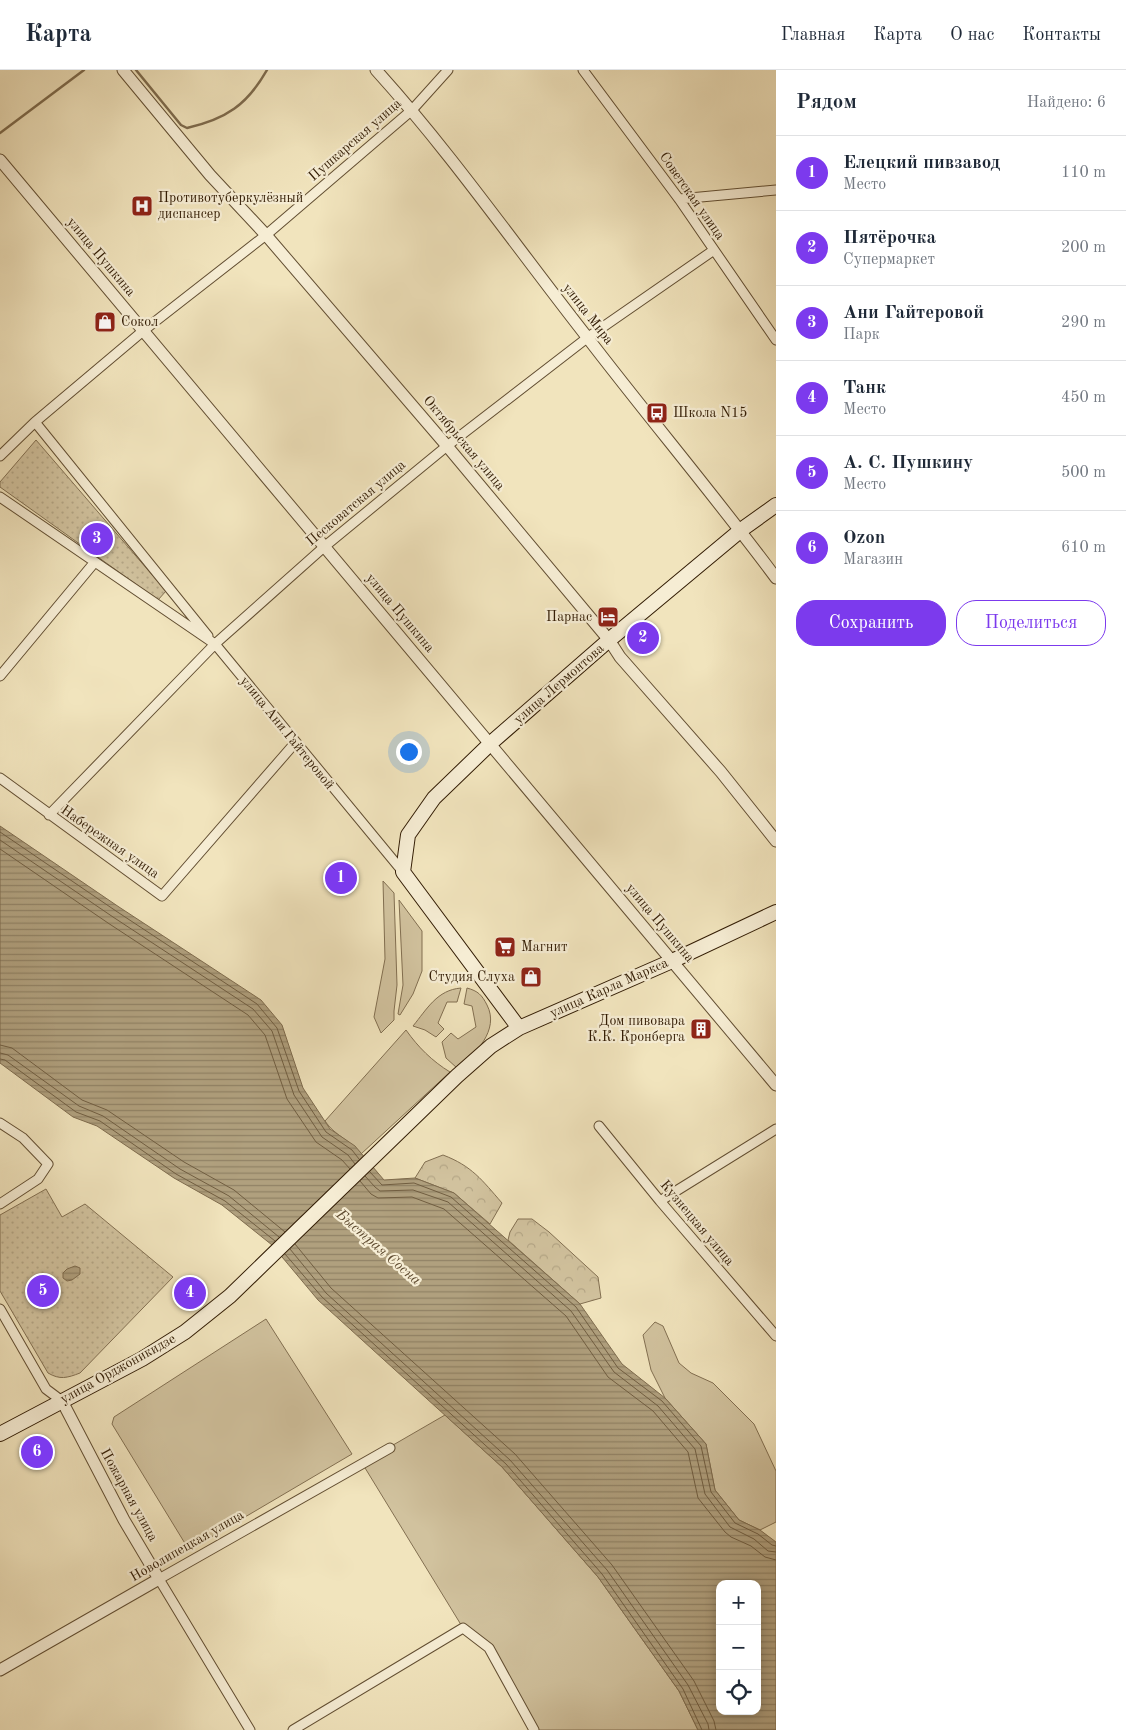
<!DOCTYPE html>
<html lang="ru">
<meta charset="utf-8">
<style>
body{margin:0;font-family:"Old Standard TT",serif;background:#f2f2f3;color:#1f2937}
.controls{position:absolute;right:15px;bottom:15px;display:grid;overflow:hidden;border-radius:10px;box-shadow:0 2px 12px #0003}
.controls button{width:45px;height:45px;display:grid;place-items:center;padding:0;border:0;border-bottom:1px solid #e0e1e3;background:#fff;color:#1f2937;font:25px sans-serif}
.you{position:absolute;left:408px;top:681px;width:18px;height:18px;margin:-12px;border:4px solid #fff;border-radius:50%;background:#1a73e8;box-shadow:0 0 0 8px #1a73e833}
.badge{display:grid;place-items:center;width:32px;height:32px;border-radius:50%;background:#7c3aed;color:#fff;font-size:16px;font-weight:700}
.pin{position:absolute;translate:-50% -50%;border:2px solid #fff;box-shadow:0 1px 5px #0006}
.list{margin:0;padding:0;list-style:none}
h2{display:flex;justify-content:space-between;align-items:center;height:65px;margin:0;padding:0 20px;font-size:21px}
h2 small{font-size:16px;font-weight:400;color:#747a83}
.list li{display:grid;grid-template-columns:32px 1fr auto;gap:15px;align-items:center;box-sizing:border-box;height:75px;padding:0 20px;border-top:1px solid #e0e1e3}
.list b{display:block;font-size:19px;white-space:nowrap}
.list p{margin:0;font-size:16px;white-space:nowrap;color:#747a83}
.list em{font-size:16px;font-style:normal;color:#747a83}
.actions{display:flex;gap:10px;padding:15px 20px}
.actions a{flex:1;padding:11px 0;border:1px solid #7c3aed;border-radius:20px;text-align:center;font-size:18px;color:#7c3aed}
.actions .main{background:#7c3aed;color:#fff}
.icon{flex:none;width:28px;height:28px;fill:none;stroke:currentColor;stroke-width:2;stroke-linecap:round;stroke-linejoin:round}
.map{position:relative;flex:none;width:776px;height:1660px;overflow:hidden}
header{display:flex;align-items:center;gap:30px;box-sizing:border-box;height:70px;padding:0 25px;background:#fff;border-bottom:1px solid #e0e1e3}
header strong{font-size:24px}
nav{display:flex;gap:28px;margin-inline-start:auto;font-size:18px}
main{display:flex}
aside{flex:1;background:#fff}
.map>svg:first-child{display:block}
</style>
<header>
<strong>Карта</strong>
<nav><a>Главная</a><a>Карта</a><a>О нас</a><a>Контакты</a></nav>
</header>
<main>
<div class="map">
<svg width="776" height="1660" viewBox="0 0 776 1660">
<defs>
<pattern id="forest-crowns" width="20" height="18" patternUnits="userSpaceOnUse" patternTransform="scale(1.25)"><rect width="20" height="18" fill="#d1c29e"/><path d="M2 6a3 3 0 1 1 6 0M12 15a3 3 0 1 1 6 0" fill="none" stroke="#b4a686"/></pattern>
<pattern id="park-dots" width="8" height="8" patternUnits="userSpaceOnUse" patternTransform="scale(1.25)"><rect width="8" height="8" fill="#d1c29e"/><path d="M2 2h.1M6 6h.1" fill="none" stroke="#b4a686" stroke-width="1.8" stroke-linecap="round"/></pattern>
<pattern id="water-rules" width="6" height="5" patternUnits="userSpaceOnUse" patternTransform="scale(1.25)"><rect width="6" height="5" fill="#b0a07e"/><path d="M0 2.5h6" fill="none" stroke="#908265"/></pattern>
</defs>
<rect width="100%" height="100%" fill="#f1e4bd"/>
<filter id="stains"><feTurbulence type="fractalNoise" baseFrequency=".004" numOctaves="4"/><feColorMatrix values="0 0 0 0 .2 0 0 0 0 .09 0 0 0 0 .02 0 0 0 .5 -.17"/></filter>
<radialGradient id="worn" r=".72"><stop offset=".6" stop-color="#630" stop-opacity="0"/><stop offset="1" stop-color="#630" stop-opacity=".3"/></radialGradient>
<path fill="#d1c29e" stroke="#826f51" d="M383 811 394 823 397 915 394 941V950L381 963 374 947 385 889Z
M399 830 422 861V901L413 924 400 945 398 944 403 915Z
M461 918 457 932H447L438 953 444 959 436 967 425 960 413 956C427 939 437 920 461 918Z
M467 918C478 921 482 925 487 935 500 960 475 985 457 998L446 988 442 972 451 963 458 969 476 957 472 936 464 934Z
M406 960C418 977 432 991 450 1002L361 1084C351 1071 334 1065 325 1051Z
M266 1249 352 1384 189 1480 112 1354 114 1347Z
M655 1252 663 1256 679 1293 691 1303 713 1313 754 1354 776 1401V1452L760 1460 739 1450 715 1420 706 1374 665 1328 651 1300 643 1265Z
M445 1345 502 1397 598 1507 679 1621 698 1660H534L489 1578 463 1558 362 1393Z"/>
<path fill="url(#forest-crowns)" stroke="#826f51" d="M443 1085C472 1096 482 1110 502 1133L490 1154 454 1123 415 1108 425 1092Z
M518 1149H532L549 1162 598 1207 601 1228 580 1234 508 1170 510 1162Z"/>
<path fill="url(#park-dots)" stroke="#826f51" d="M36 370 166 521 158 530 0 417V412Z
M46 1119 62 1147 85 1134 173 1207 80 1303C67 1308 60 1310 48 1303L0 1221V1145Z"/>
<path fill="url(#water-rules)" stroke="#7e6b4d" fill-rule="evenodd" d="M0 756 119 837 261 930 282 955 303 1018 330 1059 355 1076 384 1110 415 1108 454 1123 580 1234 622 1294 665 1328 706 1374 715 1420 739 1450 760 1460 776 1472V1660H698L679 1621 598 1507 502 1397 318 1230 272 1175 222 1135 174 1108 97 1056 73 1047 0 993ZM720 1514H757V1641H720Z
M75 1196 80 1198V1204L72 1210 67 1211 63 1208V1203L67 1199Z"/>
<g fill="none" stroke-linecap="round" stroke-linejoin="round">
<path stroke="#715e41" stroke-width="1" d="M0 762 116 841 257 934 277 958 299 1021 326 1062 352 1080 359 1089
M0 770 113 847 253 939 272 961 294 1025 322 1067 348 1085 355 1094
M0 779 108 853 248 945 265 965 287 1029 316 1072 342 1090 350 1099
M0 975 12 978 82 1030 107 1040 184 1092 234 1120 285 1162
M0 983 8 985 79 1036 103 1046 180 1099 229 1126 279 1167
M0 989 5 990 76 1042 100 1051 176 1104 225 1131 275 1171
M370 1102 382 1115 414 1113 451 1127 576 1237 618 1298 662 1331 701 1376 711 1422 735 1453 758 1464 772 1475 776 1476
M365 1106 375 1117 380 1121 413 1120 448 1132 571 1241 614 1302 658 1336 695 1379 705 1424 730 1457 754 1469 768 1481 776 1482
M360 1111 371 1124 378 1128 412 1127 444 1139 566 1246 608 1307 653 1341 688 1382 698 1428 725 1462 731 1467 751 1476 765 1487 776 1490
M295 1174 331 1218 515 1384 612 1495 694 1611 714 1651 716 1660
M290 1179 326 1223 510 1390 607 1500 688 1615 708 1654 709 1660
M285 1184 322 1227 506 1394 602 1504 683 1619 702 1660"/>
<path stroke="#7e6b4d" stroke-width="2.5" d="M136 0 181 55 187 58C226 49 247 35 267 0
M0 63 84 0"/>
<g stroke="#624e32" stroke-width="11">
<path id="minor" d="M583 0 679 129 776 270
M679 129 776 120
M35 352 208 566
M0 386 35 352 143 261 266 165 412 40 448 0
M0 427 215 574 403 802
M0 606 94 493
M0 708 162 826 295 673
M49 745 215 574 324 477 447 376 587 268 714 180
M0 1053 23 1068 48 1094 38 1109 0 1134
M599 1056 660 1131 776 1266
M660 1131 776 1059
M0 1239 46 1319 62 1331
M250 1660 159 1509 390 1378
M293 1660 463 1558 489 1578 534 1660"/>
</g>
<g stroke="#624e32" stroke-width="13">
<path id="tertiary" d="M123 0 210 105 266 165 447 376 609 570 620 587 721 702 776 771
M376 0C452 84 517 178 587 267 649 348 715 426 776 508
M0 90 776 1015
M0 1600 159 1509 124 1450 62 1331"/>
</g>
<g stroke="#321c04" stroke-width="16">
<path id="secondary" d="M519 958 403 802 408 765 434 728 492 672 609 570 741 460 776 435
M0 1364 142 1289 185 1262 230 1226 457 1006 491 976 519 958 672 891 776 842"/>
</g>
<use href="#minor" stroke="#f6edd4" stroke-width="9"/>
<use href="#tertiary" stroke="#f6edd4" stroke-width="11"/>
<use href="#secondary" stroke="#f6edd4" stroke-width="14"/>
</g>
<defs>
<g id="hospital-square" transform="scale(1.125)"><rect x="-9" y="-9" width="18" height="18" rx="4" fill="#8f2418" stroke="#f6edd4"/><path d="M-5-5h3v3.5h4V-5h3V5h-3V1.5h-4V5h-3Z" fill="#fff"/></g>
<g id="shop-square" transform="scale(1.125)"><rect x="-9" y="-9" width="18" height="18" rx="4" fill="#8f2418" stroke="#f6edd4"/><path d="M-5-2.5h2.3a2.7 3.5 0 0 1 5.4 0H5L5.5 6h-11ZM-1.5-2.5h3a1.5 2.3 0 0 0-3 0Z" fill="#fff"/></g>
<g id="bus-square" transform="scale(1.125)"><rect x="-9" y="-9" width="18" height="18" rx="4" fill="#8f2418" stroke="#f6edd4"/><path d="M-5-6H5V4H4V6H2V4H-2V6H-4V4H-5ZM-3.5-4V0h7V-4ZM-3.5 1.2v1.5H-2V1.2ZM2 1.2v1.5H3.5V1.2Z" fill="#fff"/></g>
<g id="hotel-square" transform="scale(1.125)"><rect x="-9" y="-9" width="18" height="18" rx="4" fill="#8f2418" stroke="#f6edd4"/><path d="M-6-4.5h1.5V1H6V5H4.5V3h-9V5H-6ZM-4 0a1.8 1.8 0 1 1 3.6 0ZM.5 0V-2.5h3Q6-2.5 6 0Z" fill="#fff"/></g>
<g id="supermarket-square" transform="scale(1.125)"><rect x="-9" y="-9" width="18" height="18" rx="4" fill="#8f2418" stroke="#f6edd4"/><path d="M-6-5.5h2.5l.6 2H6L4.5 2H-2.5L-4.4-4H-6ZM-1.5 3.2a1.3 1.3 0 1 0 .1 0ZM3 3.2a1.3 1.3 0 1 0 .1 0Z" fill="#fff"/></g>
<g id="building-square" transform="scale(1.125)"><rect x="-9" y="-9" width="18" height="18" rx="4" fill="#8f2418" stroke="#f6edd4"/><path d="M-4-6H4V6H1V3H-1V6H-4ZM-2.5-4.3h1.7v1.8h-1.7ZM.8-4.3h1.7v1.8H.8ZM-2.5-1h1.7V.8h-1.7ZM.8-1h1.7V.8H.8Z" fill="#fff"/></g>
</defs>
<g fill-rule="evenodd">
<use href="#hospital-square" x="142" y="136"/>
<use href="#shop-square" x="105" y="252"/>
<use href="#bus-square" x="657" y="343"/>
<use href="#hotel-square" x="608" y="547"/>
<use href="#supermarket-square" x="505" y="877"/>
<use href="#shop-square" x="531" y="907"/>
<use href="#building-square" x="701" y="959"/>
</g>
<g text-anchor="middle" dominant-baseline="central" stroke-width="4.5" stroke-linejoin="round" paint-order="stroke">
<g font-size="14" fill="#321c04" stroke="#f6edd4">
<text transform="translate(355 70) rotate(-41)">Пушкарская улица</text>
<text transform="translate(692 126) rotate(55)">Советская улица</text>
<text transform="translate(101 187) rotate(50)">улица Пушкина</text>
<text transform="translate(588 244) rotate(52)">улица Мира</text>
<text transform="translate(464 373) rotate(50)">Октябрьская улица</text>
<text transform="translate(356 433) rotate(-40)">Песковатская улица</text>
<text transform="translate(400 543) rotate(50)">улица Пушкина</text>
<text transform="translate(559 614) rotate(-41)">улица Лермонтова</text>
<text transform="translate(287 663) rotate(51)">улица Ани Гайтеровой</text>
<text transform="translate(110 772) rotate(35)">Набережная улица</text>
<text transform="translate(660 853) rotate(50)">улица Пушкина</text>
<text transform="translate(609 918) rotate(-24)">улица Карла Маркса</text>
<text transform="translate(697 1153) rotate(50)">Кузнецкая улица</text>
<text transform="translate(118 1299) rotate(-29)">улица Орджоникидзе</text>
<text transform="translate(129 1425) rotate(61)">Пожарная улица</text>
<text transform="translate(187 1476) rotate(-30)">Новолипецкая улица</text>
</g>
<g font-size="14" fill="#321c04" stroke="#f6edd4" text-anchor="start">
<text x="158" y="128">Противотуберкулёзный<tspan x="158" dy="16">диспансер</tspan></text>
<text x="121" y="252">Сокол</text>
<text x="673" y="343">Школа N15</text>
<text x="592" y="547" text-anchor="end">Парнас</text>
<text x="521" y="877">Магнит</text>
<text x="515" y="907" text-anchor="end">Студия Слуха</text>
<text x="685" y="951" text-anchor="end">Дом пивовара<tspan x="685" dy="16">К.К. Кронберга</tspan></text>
</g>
<g font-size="15" font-style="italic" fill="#5e4a2f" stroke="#f6edd4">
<text transform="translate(378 1178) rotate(41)">Быстрая Сосна</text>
</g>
</g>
<rect width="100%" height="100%" filter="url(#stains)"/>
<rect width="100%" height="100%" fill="url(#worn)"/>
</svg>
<div class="controls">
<button>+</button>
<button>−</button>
<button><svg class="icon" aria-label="locate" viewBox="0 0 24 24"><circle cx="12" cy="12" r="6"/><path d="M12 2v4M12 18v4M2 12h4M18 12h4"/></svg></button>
</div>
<div class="you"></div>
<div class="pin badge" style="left:341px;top:808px">1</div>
<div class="pin badge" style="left:643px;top:568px">2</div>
<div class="pin badge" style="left:97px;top:469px">3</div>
<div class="pin badge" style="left:190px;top:1223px">4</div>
<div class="pin badge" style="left:43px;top:1221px">5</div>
<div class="pin badge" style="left:37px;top:1382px">6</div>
</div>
<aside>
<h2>Рядом<small>Найдено: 6</small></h2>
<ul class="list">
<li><span class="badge">1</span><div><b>Елецкий пивзавод</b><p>Место</p></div><em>110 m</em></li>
<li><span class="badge">2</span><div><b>Пятёрочка</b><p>Супермаркет</p></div><em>200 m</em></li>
<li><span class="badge">3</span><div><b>Ани Гайтеровой</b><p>Парк</p></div><em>290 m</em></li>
<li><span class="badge">4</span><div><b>Танк</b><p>Место</p></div><em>450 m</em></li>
<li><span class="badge">5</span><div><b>А. С. Пушкину</b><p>Место</p></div><em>500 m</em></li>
<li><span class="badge">6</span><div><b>Ozon</b><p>Магазин</p></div><em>610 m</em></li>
</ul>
<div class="actions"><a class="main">Сохранить</a><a>Поделиться</a></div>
</aside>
</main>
